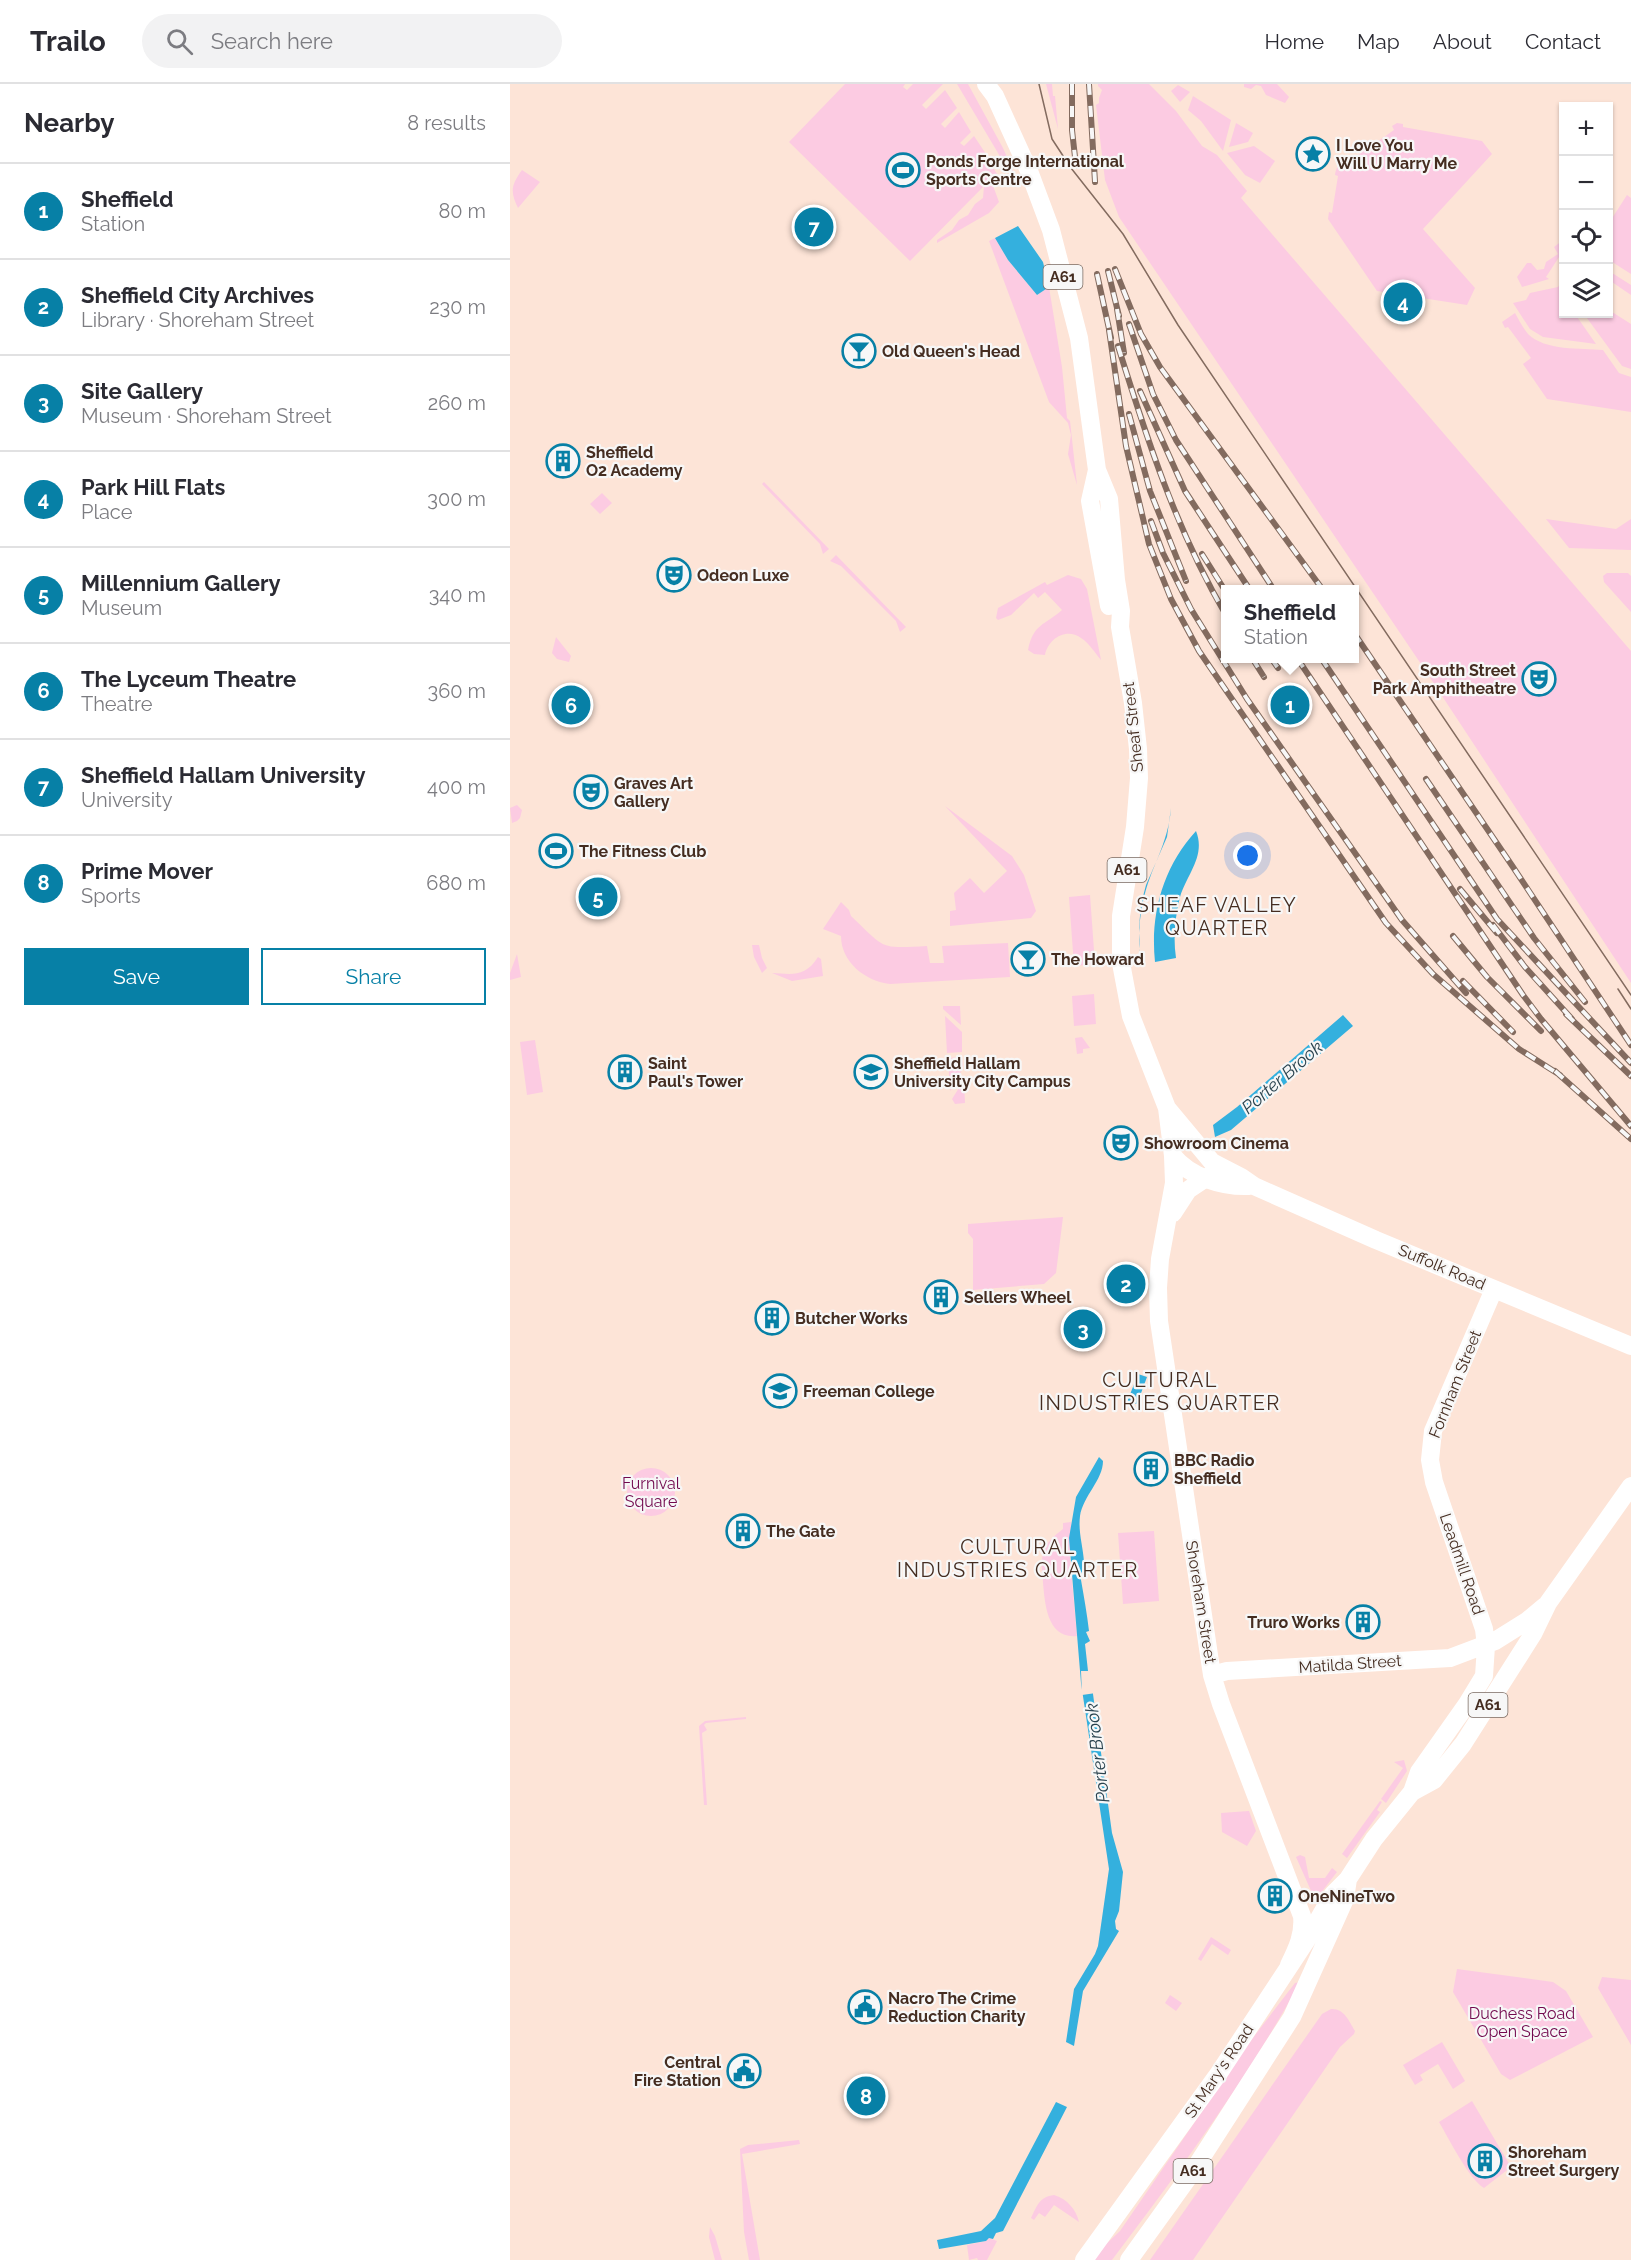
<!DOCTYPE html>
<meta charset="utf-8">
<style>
body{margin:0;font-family:Raleway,sans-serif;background:#f2f2f3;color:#2b2b33}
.controls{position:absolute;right:18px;top:18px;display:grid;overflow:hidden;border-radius:0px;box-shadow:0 2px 4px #0004}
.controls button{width:54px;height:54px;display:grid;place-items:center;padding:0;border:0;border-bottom:2px solid #e1e1e2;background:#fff;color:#2b2b33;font:30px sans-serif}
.you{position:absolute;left:738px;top:772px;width:21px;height:21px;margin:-15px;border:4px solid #fff;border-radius:50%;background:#1a73e8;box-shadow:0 0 0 9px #1a73e833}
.badge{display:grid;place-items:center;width:39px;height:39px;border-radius:50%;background:#0780a6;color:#fff;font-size:20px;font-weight:700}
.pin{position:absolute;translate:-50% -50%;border:3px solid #fff;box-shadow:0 2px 6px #0006}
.popup{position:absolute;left:711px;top:501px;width:138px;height:78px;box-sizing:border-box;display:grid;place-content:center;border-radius:0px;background:#fff;filter:drop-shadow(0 2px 4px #0005);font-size:20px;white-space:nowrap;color:#7c7c81}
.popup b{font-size:22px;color:#2b2b33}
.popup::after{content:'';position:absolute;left:50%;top:100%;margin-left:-12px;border:12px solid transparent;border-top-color:#fff}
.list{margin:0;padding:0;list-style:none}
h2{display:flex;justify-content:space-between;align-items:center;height:78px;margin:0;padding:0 24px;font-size:26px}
h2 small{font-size:20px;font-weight:400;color:#7c7c81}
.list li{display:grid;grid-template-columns:39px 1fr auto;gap:18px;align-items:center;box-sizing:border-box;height:96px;padding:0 24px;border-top:2px solid #e1e1e2}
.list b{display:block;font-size:22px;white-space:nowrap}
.list p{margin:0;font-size:20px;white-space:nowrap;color:#7c7c81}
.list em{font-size:20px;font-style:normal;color:#7c7c81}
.actions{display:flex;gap:12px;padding:18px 24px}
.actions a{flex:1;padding:14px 0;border:2px solid #0780a6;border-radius:0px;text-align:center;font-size:21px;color:#0780a6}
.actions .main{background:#0780a6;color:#fff}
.icon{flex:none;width:33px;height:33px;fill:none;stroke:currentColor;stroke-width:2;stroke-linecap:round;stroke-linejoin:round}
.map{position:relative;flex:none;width:1121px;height:2176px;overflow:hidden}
header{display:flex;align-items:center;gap:36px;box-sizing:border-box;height:84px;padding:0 30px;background:#fff;border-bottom:2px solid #e1e1e2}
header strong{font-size:28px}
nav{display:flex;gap:33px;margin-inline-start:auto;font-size:21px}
.search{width:420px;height:54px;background:#f2f2f3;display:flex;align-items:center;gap:15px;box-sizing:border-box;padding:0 21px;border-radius:33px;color:#7c7c81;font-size:22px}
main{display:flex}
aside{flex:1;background:#fff}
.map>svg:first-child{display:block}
</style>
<header>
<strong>Trailo</strong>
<div class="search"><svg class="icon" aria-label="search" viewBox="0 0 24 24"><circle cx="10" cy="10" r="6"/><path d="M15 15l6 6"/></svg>Search here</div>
<nav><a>Home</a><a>Map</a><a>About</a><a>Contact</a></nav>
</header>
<main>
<aside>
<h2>Nearby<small>8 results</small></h2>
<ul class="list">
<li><span class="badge">1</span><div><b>Sheffield</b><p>Station</p></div><em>80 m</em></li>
<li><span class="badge">2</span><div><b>Sheffield City Archives</b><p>Library · Shoreham Street</p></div><em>230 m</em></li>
<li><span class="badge">3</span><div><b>Site Gallery</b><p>Museum · Shoreham Street</p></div><em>260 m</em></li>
<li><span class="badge">4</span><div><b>Park Hill Flats</b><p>Place</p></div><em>300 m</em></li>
<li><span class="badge">5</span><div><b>Millennium Gallery</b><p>Museum</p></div><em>340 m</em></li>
<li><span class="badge">6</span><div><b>The Lyceum Theatre</b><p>Theatre</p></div><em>360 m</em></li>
<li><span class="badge">7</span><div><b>Sheffield Hallam University</b><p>University</p></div><em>400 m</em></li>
<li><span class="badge">8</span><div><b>Prime Mover</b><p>Sports</p></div><em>680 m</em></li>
</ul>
<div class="actions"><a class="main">Save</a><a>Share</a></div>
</aside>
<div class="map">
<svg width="1121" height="2176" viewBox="0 0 1121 2176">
<rect width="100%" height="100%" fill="#fde4d7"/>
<path fill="#fccbe2" d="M335 0H395L393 3 397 6 403 0H433L412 21 416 25 435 6 447 24 431 40 435 44 449 28 461 48 450 59 454 62 464 52 476 70 469 77 473 80 478 76 489 93 482 99 489 118 479 129 427 159V156L442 146 449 136 458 131 465 120 473 114 474 102 400 177 279 58Z
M447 0H458L493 64 509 100 507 101Z
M536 0H542L543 12H545L548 45Z
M588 0H639L666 27 692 62 707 71 737 107 731 114 1121 567V899L911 580 609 133 595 96 586 21 589 19V14L592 6 588 2Z
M734 0H767L779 13 775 19 756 11 751 2 746 1 741 5 734 3Z
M668 1 680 8 670 18 661 7Z
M683 12 721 36 713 67 691 37 678 26Z
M726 39 743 49 738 58 719 63Z
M887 39 893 40V43L972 57 982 70 913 145 965 204 957 221 867 207 818 135 819 128 822 129 828 92 825 91C826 83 829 80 835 75L838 78 884 46 882 42Z
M744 62 765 77 750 99 735 91 717 69Z
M12 86 30 98 8 124C0 108 1 101 12 86Z
M1117 111 1121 114V190L1099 176V139Z
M485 154 498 176 527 211 539 203 552 283 557 334 560 337 567 401 558 370 561 351 558 339 539 318 479 157Z
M1053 156V167L1036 193 1039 195 1012 203 1007 193 1017 179H1021L1027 186 1034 185 1036 178 1048 170 1044 163Z
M1099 187 1121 201V211L1099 196Z
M1053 195V205L1051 209 1053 212 1054 230H1065L1086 260 1033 253 1020 245 1003 219 1016 216 1020 209 1048 203Z
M1099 226 1121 240V285L1112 282 1074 230H1098Z
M1005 229C1009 236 1013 244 1018 250 1035 267 1071 264 1093 266L1109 289 1121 293V328L1037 315 1013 280 1021 274 998 243 995 244 992 238Z
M254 398 319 465 313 470 310 460 252 400Z
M92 409 102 419 90 430 80 420Z
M1036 435 1106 445 1121 435V466L1059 464Z
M326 471 396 543 390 548 386 537 331 482 320 477Z
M1097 489H1118L1121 492V528L1094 498 1093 492Z
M558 491 571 495 577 505 591 576C585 569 579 559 571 554 556 543 538 555 535 571L524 570 518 566C523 540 535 541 552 526L535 508 528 514 524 509 501 531 488 536 486 534 488 524 535 498 537 501Z
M46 553 61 572 59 578 47 575 42 569Z
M7 721 12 726 10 734 7 737 2 739 0 724Z
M435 722 502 772 514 791 526 827 521 834 440 842V827L446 826 444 809 460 794 474 809 497 787Z
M580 811 585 880 564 882 559 813Z
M331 818 339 826 341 832C375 864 368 865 417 862L420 879H434L432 862 498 859 500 893 380 900C355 897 331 878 331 852L313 845Z
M242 861H249L252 874 257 884 252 889 244 873Z
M7 870 11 893 0 896V889Z
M308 873 311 875 313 892 282 897 262 889C281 890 295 894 308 873Z
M584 910 586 940 564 942 562 912Z
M433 922H450L451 941 433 925Z
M435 932 452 948V968L437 969Z
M572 953 580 964 573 965V969L567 970 565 954Z
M25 956 33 1008 17 1011 10 958Z
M452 973 453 984 440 1007 438 974Z
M454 996 455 1019 445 1020 442 1015Z
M553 1133 546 1189 534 1200 463 1206V1155L458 1149V1140Z
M117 1408a24 24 0 1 1 48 0a24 24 0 1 1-48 0Z
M561 1438 560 1475 567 1552C537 1555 535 1520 533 1499 533 1490 530 1480 533 1471 535 1459 544 1452 553 1445V1439Z
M644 1447 649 1517 613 1520 608 1449Z
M236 1633V1635L196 1639 194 1641 197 1646 192 1649 197 1721H194L189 1642 195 1637Z
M894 1676 897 1687 876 1719 871 1715 893 1684 884 1678Z
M870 1717 872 1718 867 1726 870 1728 837 1774 832 1770Z
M739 1727 746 1747 737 1762 712 1748 711 1729Z
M790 1771 795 1773 799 1794H815L822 1784 827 1788 810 1810 806 1812 802 1809 786 1773Z
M701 1853 721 1866 718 1871 702 1860 691 1877 688 1875Z
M947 1885 1043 1898 1056 1907 1083 1953 1000 1996 991 1990 943 1908Z
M1092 1893 1121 1896V1961L1088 1904Z
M790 1898C737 1996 669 2087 602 2176H583L594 2162 610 2147 739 1959 785 1899Z
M660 1911 672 1919 666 1927 655 1919Z
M821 1925C834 1924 839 1937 845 1947L844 1950 830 1963 683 2176H640L812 1930Z
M932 1958 955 1997 943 2005 928 1980 910 1991 913 1996 905 2001 893 1981Z
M962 2017 1001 2083 974 2104C959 2095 939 2055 929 2038Z
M289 2056 290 2060 232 2070 250 2176H239L234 2148 230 2065 238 2061Z
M544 2111C557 2115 566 2125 569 2138L544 2121 535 2133 529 2129 524 2136 521 2134C527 2122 529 2113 544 2111Z
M200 2143 205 2152 212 2176H205L199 2153Z
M479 2154 487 2157 477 2176H468L467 2174 459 2176 457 2161 476 2157Z"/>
<path fill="#34b0de" d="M508 142 533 178 539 203 527 211 498 176 485 154Z
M661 724C658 762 640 783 633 818 630 831 629 843 629 856 629 863 631 872 630 879L629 844 631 820 636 801 657 753Z
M686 747C696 772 677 790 670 813 665 833 663 854 666 874L645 878C640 830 653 783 686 747Z
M833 931 843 942 721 1046 705 1053 703 1041 727 1023Z
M628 1290 637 1293 627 1320 617 1318Z
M589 1373 593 1377C593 1396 573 1412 570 1432 568 1448 573 1462 574 1478 574 1484 570 1490 571 1496 574 1513 577 1530 579 1547L576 1548 580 1557 575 1560 578 1587H583V1610L602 1749 613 1788 609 1827 605 1837 606 1845 609 1847 573 1907 564 1962 556 1958 564 1905 585 1870 588 1862 599 1785 571 1599 559 1454 566 1413Z
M546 2018 557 2023 493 2147 486 2149 483 2155 479 2154 476 2157 429 2165 427 2156 471 2147 485 2134Z"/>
<path fill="#fde4d7" d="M571 1587H583L584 1591H586V1609L572 1611Z"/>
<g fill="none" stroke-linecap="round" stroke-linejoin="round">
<path stroke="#fff" stroke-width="18" d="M476 0 485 12 519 87 541 146 569 254 587 386 599 415 606 496 611 527 610 543 623 619 628 665 629 694 625 743 611 832V879L621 932 657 1024 663 1072 664 1099 650 1175 648 1204 649 1237 702 1591 711 1620 792 1832C794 1850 787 1865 779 1881
M587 386 580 417 599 522
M657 1024 702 1078 731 1093 744 1102 866 1156 1121 1262
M663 1072C680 1093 712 1103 739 1102
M663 1129 678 1106 702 1090
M702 1591 717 1587 940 1574 985 1557 1017 1537 1035 1522
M902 1708 924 1696 953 1660 1023 1550 1038 1519 1121 1402
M574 2176 709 1989 796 1857 823 1810 838 1795 864 1755 902 1708 909 1688 957 1620 974 1592 976 1562 974 1545 924 1398 920 1376 923 1347 984 1205
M619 2176 683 2087 782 1933 835 1815 838 1795"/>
<path stroke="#836b5f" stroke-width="1.5" d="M529 0 542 55 561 84 613 150 668 241 1121 911
M1108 905 1121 925"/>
<g stroke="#836b5f" stroke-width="6">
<path id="rail" d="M562 0V46L566 82
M579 0 585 98
M605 185 631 250 650 283 813 506
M598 187 609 232
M587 190 601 254
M607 225 614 269
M619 240 643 310 666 356 764 506
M599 246 616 362 639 460 661 515 689 567 876 839 923 890 1009 965 1050 991
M608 262C637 355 666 446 716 531
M630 307 675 407 740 506
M619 330 640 407 676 497
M641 437 653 469 681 525 737 615 892 836 956 909
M692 470 716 508
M844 549 1003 783 1121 961
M742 574 754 593
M761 574 768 584
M787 574 1013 911 1031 935 1121 1042
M811 574 987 835 1121 979
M916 695 1024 854 1075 918
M950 805 987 849
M983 841 1015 883 1062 935
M943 852 977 893 1031 947
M953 897 1003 948
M1056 930 1121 992
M1045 987 1121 1055"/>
</g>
<use href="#rail" stroke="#f7f7f7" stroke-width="4" stroke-dasharray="11" stroke-linecap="butt"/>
</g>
<defs>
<g id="sight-ring" transform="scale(1.725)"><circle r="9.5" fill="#f7f7f7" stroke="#0780a6" stroke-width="1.5"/><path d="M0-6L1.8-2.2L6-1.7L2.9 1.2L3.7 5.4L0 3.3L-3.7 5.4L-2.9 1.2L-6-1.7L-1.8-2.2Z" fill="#0780a6"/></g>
<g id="stadium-ring" transform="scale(1.725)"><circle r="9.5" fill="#f7f7f7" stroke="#0780a6" stroke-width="1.5"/><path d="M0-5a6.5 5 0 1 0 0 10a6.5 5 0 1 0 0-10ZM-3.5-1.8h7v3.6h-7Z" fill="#0780a6"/></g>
<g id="bar-ring" transform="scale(1.725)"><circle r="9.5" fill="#f7f7f7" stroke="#0780a6" stroke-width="1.5"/><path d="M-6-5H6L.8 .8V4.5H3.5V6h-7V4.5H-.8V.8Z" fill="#0780a6"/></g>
<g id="building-ring" transform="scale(1.725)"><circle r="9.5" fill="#f7f7f7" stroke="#0780a6" stroke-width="1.5"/><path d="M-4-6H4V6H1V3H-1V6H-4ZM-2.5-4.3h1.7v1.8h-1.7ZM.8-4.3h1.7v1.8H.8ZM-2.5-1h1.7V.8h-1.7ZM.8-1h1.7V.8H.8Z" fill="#0780a6"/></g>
<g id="theatre-ring" transform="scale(1.725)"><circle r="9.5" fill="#f7f7f7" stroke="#0780a6" stroke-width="1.5"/><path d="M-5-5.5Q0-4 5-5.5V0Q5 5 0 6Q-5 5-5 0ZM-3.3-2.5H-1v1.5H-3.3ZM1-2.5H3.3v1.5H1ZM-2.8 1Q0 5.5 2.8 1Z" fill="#0780a6"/></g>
<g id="university-ring" transform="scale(1.725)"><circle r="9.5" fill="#f7f7f7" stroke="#0780a6" stroke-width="1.5"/><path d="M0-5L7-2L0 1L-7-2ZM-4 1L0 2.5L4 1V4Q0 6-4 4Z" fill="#0780a6"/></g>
<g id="civic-ring" transform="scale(1.725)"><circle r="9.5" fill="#f7f7f7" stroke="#0780a6" stroke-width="1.5"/><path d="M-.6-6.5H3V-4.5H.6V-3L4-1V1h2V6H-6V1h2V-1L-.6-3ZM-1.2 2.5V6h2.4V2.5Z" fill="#0780a6"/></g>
</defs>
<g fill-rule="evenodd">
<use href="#sight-ring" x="803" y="70"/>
<use href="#stadium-ring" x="393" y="86"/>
<use href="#bar-ring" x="349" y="267"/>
<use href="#building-ring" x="53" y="377"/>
<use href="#theatre-ring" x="164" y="491"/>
<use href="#theatre-ring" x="1029" y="595"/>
<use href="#theatre-ring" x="81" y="708"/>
<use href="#stadium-ring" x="46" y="767"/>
<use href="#bar-ring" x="518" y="875"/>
<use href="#building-ring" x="115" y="988"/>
<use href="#university-ring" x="361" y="988"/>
<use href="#theatre-ring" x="611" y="1059"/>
<use href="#building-ring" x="431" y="1213"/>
<use href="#building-ring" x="262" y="1234"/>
<use href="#university-ring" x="270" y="1307"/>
<use href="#building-ring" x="641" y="1385"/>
<use href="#building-ring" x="233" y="1447"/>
<use href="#building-ring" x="853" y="1538"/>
<use href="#building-ring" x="765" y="1812"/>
<use href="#civic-ring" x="355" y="1923"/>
<use href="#civic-ring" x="234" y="1987"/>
<use href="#building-ring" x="975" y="2077"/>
</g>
<g text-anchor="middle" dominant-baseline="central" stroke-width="4.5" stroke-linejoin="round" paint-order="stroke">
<g fill="#f7f7f7" stroke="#7a6a61" stroke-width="1.5">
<rect x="533.5" y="181" width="39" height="24" rx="4.5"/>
<rect x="597.5" y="774" width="39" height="24" rx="4.5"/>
<rect x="958.5" y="1609" width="39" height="24" rx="4.5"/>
<rect x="663.5" y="2075" width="39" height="24" rx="4.5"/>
</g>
<g font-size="15" font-weight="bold" fill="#452d21">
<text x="553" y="193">A61</text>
<text x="617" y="786">A61</text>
<text x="978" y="1621">A61</text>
<text x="683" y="2087">A61</text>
</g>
<g font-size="16" font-weight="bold" fill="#452d21" stroke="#f7f7f7" text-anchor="start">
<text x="826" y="61">I Love You<tspan x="826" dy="18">Will U Marry Me</tspan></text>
<text x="416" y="77">Ponds Forge International<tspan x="416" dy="18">Sports Centre</tspan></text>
<text x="372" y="267">Old Queen's Head</text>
<text x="76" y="368">Sheffield<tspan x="76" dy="18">O2 Academy</tspan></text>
<text x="187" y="491">Odeon Luxe</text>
<text x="1006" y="586" text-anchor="end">South Street<tspan x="1006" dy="18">Park Amphitheatre</tspan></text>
<text x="104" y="699">Graves Art<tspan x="104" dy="18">Gallery</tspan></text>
<text x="69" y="767">The Fitness Club</text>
<text x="541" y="875">The Howard</text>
<text x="138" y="979">Saint<tspan x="138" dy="18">Paul's Tower</tspan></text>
<text x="384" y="979">Sheffield Hallam<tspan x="384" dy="18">University City Campus</tspan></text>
<text x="634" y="1059">Showroom Cinema</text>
<text x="454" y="1213">Sellers Wheel</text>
<text x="285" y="1234">Butcher Works</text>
<text x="293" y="1307">Freeman College</text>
<text x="664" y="1376">BBC Radio<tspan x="664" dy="18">Sheffield</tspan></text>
<text x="256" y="1447">The Gate</text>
<text x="830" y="1538" text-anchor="end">Truro Works</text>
<text x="788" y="1812">OneNineTwo</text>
<text x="378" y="1914">Nacro The Crime<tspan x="378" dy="18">Reduction Charity</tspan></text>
<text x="211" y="1978" text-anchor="end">Central<tspan x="211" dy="18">Fire Station</tspan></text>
<text x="998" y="2068">Shoreham<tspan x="998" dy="18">Street Surgery</tspan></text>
</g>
<g font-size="16" fill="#452d21" stroke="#f7f7f7">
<text transform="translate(623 643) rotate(-96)">Sheaf Street</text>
<text transform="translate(932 1183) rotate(23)">Suffolk Road</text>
<text transform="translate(945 1300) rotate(-68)">Fornham Street</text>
<text transform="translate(952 1480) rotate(71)">Leadmill Road</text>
<text transform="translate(691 1518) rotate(81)">Shoreham Street</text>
<text transform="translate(840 1580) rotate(-4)">Matilda Street</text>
<text transform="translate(709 1987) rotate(-56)">St Mary's Road</text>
</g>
<g font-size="16" fill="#72094e" stroke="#f7f7f7">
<text x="141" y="1399">Furnival<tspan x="141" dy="18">Square</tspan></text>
<text x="1012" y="1929">Duchess Road<tspan x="1012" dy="18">Open Space</tspan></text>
</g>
<g font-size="18" font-style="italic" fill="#2a434f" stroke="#f7f7f7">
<text transform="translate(772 993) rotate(-41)">Porter Brook</text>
<text transform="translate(587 1669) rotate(-97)">Porter Brook</text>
</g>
<g font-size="20" letter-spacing="1.5" fill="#452d21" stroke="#f7f7f7">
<text x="707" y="821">SHEAF VALLEY<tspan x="707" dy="23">QUARTER</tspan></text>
<text x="650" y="1296">CULTURAL<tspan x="650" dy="23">INDUSTRIES QUARTER</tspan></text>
<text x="508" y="1463">CULTURAL<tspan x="508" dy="23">INDUSTRIES QUARTER</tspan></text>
</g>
</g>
</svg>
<div class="controls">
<button>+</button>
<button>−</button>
<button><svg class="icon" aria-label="locate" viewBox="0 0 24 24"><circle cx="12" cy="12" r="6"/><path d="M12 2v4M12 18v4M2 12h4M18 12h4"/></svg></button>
<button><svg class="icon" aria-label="layers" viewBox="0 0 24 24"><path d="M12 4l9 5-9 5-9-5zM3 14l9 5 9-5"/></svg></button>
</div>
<div class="you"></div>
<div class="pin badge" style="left:780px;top:621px">1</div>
<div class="popup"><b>Sheffield</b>Station</div>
<div class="pin badge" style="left:616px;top:1200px">2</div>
<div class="pin badge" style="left:573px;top:1245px">3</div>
<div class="pin badge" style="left:893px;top:218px">4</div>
<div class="pin badge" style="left:88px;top:813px">5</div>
<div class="pin badge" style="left:61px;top:621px">6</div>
<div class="pin badge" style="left:304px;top:143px">7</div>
<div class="pin badge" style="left:356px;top:2012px">8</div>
</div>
</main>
